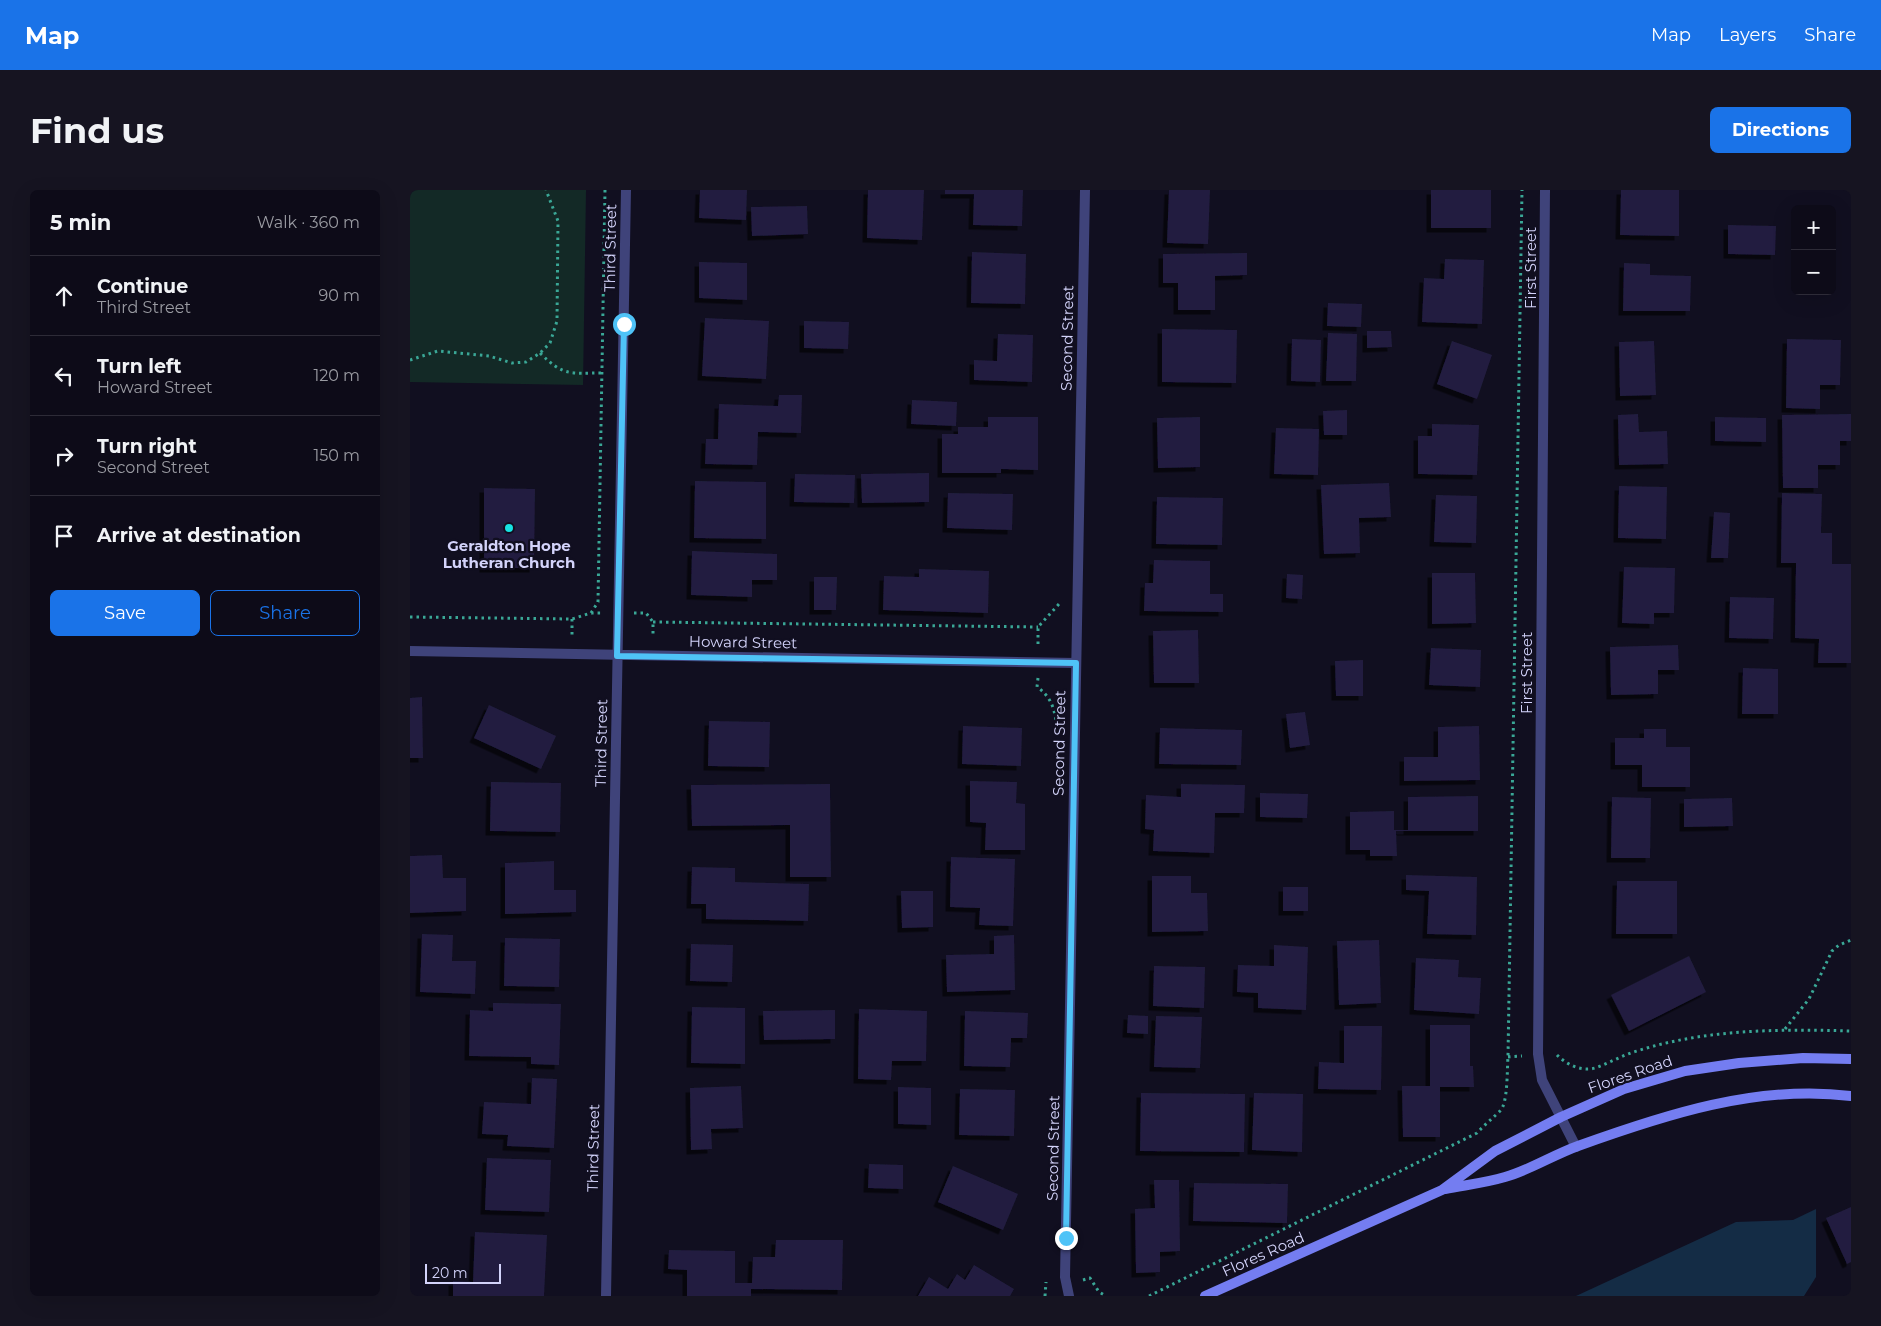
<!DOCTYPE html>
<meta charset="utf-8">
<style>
body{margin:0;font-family:Montserrat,sans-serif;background:#161421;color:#f1f3f6}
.controls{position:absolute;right:15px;top:15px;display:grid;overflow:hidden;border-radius:8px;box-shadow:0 5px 20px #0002}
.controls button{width:45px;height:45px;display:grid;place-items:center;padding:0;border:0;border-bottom:1px solid #2d2b37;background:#0d0b18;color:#f1f3f6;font:25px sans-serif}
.scale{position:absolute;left:15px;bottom:12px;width:76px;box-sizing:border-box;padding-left:5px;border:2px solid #d3d3fa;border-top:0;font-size:14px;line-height:18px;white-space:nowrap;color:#d3d3fa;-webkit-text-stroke:4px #110f20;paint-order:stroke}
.stop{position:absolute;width:15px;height:15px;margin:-11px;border:4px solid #4fc3f7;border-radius:50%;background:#fff}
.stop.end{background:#4fc3f7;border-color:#fff;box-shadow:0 1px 5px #0008}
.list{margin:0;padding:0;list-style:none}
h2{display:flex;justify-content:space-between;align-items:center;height:65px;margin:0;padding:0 20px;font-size:21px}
h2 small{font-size:16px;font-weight:400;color:#9a9ba2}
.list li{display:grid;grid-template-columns:32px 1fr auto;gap:15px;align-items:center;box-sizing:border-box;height:80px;padding:0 20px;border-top:1px solid #2d2b37}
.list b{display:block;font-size:19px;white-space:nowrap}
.list p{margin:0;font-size:16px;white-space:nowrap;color:#9a9ba2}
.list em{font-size:16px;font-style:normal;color:#9a9ba2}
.actions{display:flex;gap:10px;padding:15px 20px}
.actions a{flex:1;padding:11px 0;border:1px solid #1a73e8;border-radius:8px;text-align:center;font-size:18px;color:#1a73e8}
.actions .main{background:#1a73e8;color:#fff}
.icon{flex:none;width:28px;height:28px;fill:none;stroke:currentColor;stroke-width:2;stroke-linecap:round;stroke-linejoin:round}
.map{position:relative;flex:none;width:1441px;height:1106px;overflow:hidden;border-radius:8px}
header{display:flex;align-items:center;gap:30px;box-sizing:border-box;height:70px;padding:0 25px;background:#1a73e8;color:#fff}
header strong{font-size:24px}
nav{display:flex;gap:28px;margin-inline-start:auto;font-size:18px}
.intro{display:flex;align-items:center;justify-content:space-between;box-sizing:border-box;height:120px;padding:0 30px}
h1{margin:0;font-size:35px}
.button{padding:12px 22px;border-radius:8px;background:#1a73e8;color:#fff;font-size:18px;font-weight:700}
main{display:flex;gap:30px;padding:0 30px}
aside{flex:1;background:#0d0b18;border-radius:8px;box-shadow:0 5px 20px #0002}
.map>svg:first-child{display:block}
</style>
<header>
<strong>Map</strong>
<nav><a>Map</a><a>Layers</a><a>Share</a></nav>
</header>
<div class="intro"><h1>Find us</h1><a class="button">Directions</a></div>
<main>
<aside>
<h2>5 min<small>Walk · 360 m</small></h2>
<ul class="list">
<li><svg class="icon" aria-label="ahead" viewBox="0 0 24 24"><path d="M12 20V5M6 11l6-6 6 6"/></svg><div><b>Continue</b><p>Third Street</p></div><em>90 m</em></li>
<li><svg class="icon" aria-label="left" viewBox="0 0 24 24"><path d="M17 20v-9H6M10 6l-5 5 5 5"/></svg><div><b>Turn left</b><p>Howard Street</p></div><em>120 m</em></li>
<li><svg class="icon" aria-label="right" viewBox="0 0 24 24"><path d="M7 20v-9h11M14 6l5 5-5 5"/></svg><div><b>Turn right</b><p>Second Street</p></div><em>150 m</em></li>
<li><svg class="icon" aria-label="arrive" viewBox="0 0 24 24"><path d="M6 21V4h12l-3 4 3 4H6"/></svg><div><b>Arrive at destination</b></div></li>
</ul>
<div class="actions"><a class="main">Save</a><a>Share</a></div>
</aside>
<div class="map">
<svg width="1441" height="1106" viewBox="0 0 1441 1106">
<defs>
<filter id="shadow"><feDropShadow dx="-4.5" dy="4.5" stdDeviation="0" flood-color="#0009"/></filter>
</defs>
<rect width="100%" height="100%" fill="#110f20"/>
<path fill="#132926" d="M0 0H176L173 195 0 192Z"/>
<path fill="#142c45" d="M1406 1019V1087L1394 1106H1166L1326 1032 1383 1030Z"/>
<path fill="#211d3f" filter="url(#shadow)" d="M290 0H337L336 30 289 28Z
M458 0H514L512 50 457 48Z
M535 0H613L612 36 563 35 564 4H535Z
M759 0H800L798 54 757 53Z
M1021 0H1081V38H1021Z
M1211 0H1269V46L1210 45Z
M397 16 398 44 342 46 341 17Z
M1318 35 1366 36 1365 65 1318 64Z
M562 62 616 64 615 114 561 113Z
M837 63V85L805 86V120H768V93H753V64Z
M1035 69 1074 70 1072 134 1012 132 1014 88 1034 89Z
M289 72 337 73V110L289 108Z
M1214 73 1240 74V85L1281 86 1280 121H1213Z
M918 113 952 114 951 137 917 136Z
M295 128 359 131 356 189 292 186Z
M394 131 439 132 438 159 394 158Z
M752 139 827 140 826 193 752 192Z
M957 141H981L982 157 957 158Z
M918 143 947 144 946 191H916Z
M588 144 623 145 622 192 564 190V170L587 171Z
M882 149 911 150 910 192 881 191Z
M1377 149 1431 150 1430 195H1410V219L1376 218Z
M1042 151 1082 165 1067 209 1027 194Z
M1244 151 1246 205 1210 206 1209 152Z
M369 205H392L391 243 348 242 347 275 295 274 296 249H308L309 214 368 216Z
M502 210 547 212 546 236 501 234Z
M937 220V245H914L913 221Z
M1228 224 1229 242 1257 241 1258 274 1209 275 1208 225Z
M1441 224V251H1430V275H1408V298H1373L1372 225Z
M578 227H628V280L591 279V283H532V244H548V237H578Z
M790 227V277L748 278 747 228Z
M1305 227 1356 228V252L1305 251Z
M1022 234 1069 235 1067 285 1008 284V246H1022Z
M866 238 909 239 908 285 864 284Z
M519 283V312L452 313 451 284Z
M385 284 445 285 444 313 384 312Z
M285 291 356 292V349L284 348Z
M979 293 981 327 949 328 950 363 914 364 911 295Z
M1209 296 1257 297 1256 349 1208 348Z
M74 298 125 299 124 378H74Z
M538 303 603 304 602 340 537 338Z
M1372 303 1412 304 1411 343H1422V374H1441V473H1408L1409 449 1385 448 1386 373H1371Z
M1026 305 1067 306 1066 353 1024 352Z
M747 307 813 308 812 355 746 354Z
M1304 322 1320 323 1318 368H1301Z
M282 361 367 364V390H342V407L281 405Z
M744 370 800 371V404H813V422L734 421 735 393H743Z
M1214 377 1265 378 1264 423H1244V434L1212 433Z
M509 379 579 381 578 423 473 420 474 386 509 387Z
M1022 383H1065L1066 433 1022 434Z
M877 384 893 385 892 409 876 408Z
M404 387H427L426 420H404Z
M1320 407 1364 408 1363 449 1319 448Z
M788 440 789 493H744L743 441Z
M1268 455 1269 480H1248V504L1201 505 1200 457Z
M1021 458 1071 460 1070 497 1019 495Z
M953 470V506H926L925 471Z
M1333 478 1368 479V524H1332Z
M12 507 13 568H0V508Z
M79 515 146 546 131 579 64 548Z
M895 522 900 555 880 558 876 524Z
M299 531 360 532 359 577 298 576Z
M553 536 612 538 611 576 552 574Z
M1069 536 1070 590 994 591V567H1028V537Z
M750 538 832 540 831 575 749 574Z
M1234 539H1256V557H1280V597H1232V575H1205V548H1234Z
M560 591 607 592 606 613 615 614V660H575L576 633 560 632Z
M81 592 151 593 150 642 80 641Z
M420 594 421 687H380V635L282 636 281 595Z
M771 594 835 595 834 623H805L804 663 743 661 744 640 735 639 736 605 771 607Z
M850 603 898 604 897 628 850 627Z
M1068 606V641H986L987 666H960V660H940V622L984 621V640H998V607Z
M1202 607 1241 608 1240 668H1201Z
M1322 608 1323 636 1274 637V609Z
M32 665 33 688H56V721L0 723V666Z
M541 667 605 669 603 736 569 735 570 718 540 717Z
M144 671V700H166V722L95 724V673Z
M282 677 325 678V692L399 694 398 731 296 729V714H281Z
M996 685 1067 687 1066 745 1017 744 1019 701 996 700Z
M742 686H781V703H797L798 741 742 742Z
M1207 691H1267V744H1206Z
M873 697H898V721H873Z
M491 701H523V737L492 738Z
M12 744 43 745 42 771H66L65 804 10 802Z
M604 745 605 800 537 802 536 765 584 764V746Z
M95 748 150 749 149 797 94 796Z
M969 750 971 813 929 815 927 751Z
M281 754 323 755 322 792 280 791Z
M864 755 898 757 896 820 848 818V803L827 802 828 775 864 776Z
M1279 766 1296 802 1219 841 1201 805Z
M1006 768 1049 770 1048 787 1071 788 1069 824 1004 820Z
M744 776 795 777 794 818 743 816Z
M83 813 151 814 149 875 121 874V867L59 866 60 820 83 821Z
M282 817 335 818V874L281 873Z
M449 819 517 821 516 871H482L481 890 448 889Z
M425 820V849L354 850 353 821Z
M555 821 618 823 617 848H601L600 877 554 876Z
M718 825 738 826V844L717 843Z
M746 826 792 827 790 878 744 877Z
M1020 835H1060V876H1063L1064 897H1030V947H993L992 896H1020Z
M934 836H972L971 900 908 899 909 872 934 873Z
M122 888 147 889 144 958 97 956 98 945 72 944 74 912 121 914Z
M331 896 333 938 301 939 302 959 281 960 280 898Z
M488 897 521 898V935L488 934Z
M550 899 605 900 604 946 549 945Z
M731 903 835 904 834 962 730 961Z
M844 903 893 904 892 962 842 960Z
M77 968 141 970 139 1022 75 1020Z
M459 974 493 975V999L458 998Z
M543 976 608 1004 593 1040 528 1012Z
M744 990H769L770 1061 750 1062V1082L726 1083 725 1019 745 1018Z
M784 993 878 994 877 1033 783 1031Z
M1441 1017V1072L1437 1074 1416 1028Z
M65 1042 137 1045 134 1106H43V1091L63 1092Z
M366 1050H433L432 1100 341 1099V1106H277V1080L258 1079 259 1060 325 1061V1093H342L343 1067H365Z
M564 1075 604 1099 600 1106H508L519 1087 538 1099 547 1084 555 1090Z"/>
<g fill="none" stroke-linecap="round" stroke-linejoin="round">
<path stroke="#3aa796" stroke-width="3" stroke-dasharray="2.5 4" stroke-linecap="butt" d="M130 163C154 187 160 183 192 183
M0 170 28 161 79 166 102 173 116 172 130 163 140 153 147 131 148 31 136 0
M181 423 188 412 195 0
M224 423H236L243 432V447
M0 427 162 429 181 423H191
M162 429V446
M243 432 628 437
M628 454V437L649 414
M628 488 627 497C639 505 644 516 646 531
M1375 839 1399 809 1422 761 1429 755 1441 750
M1147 865C1157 875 1173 883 1188 877 1201 872 1213 865 1227 861 1296 839 1369 839 1441 841
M1098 867 1112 866
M673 1090 680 1088 689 1102 696 1106
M635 1106 636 1092
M739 1106 1067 943C1074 935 1082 929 1090 921 1098 914 1097 879 1098 867L1112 0"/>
<path stroke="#3f437a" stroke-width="10" d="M1135 0 1128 864 1132 890 1166 957
M0 461 666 473
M196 1106 216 0
M659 1106 655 1087 675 0"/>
<path stroke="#747df1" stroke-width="10" d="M1035 999C1055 995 1075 993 1095 987 1120 980 1143 965 1168 956 1254 925 1348 894 1441 906
M795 1106 1032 1000 1085 961 1151 927 1214 899 1275 881 1329 873 1393 868 1441 869"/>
</g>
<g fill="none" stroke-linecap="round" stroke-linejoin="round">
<path stroke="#4fc3f7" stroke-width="6" d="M214 134 207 466 666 473 656 1048"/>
</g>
<circle fill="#17e2e2" stroke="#110f20" stroke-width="2" cx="99" cy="338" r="5"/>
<g text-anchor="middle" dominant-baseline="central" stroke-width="4.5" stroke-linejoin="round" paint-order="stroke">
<g font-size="15" fill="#d3d3fa" stroke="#110f20">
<text transform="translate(200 58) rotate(-89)">Third Street</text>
<text transform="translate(1120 78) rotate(-90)">First Street</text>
<text transform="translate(657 148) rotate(-89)">Second Street</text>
<text transform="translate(333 452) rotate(1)">Howard Street</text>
<text transform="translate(1116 483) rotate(-90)">First Street</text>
<text transform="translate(191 553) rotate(-89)">Third Street</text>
<text transform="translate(649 553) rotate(-89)">Second Street</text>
<text transform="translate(1220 884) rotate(-19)">Flores Road</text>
<text transform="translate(183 958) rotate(-89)">Third Street</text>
<text transform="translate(643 958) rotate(-89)">Second Street</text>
<text transform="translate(853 1064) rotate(-24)">Flores Road</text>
</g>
<g font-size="15" font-weight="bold" fill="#d3d3fa" stroke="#110f20">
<text x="99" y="355">Geraldton Hope<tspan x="99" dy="17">Lutheran Church</tspan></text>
</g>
</g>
</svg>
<div class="controls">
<button>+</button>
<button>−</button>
</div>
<div class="scale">20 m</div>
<div class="stop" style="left:214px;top:134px"></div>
<div class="stop end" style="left:656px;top:1048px"></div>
</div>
</main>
